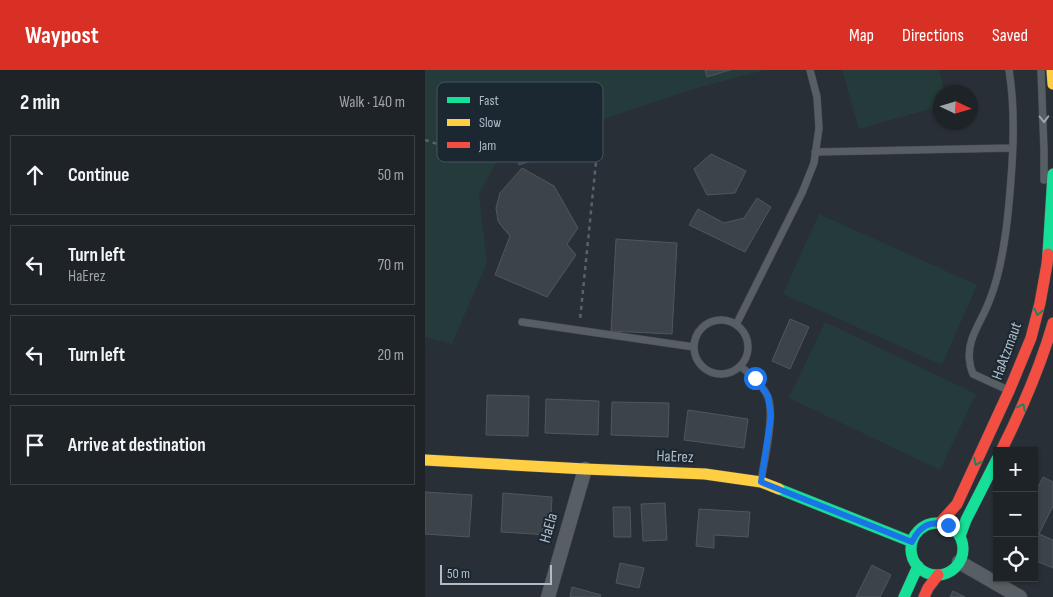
<!DOCTYPE html>
<meta charset="utf-8">
<style>
body{margin:0;font-family:"Sofia Sans Condensed",sans-serif;background:#262b30;color:#f1f3f6}
.controls{position:absolute;right:15px;bottom:15px;display:grid;overflow:hidden;border-radius:0px;box-shadow:0 1px 4px #0004}
.controls button{width:45px;height:45px;display:grid;place-items:center;padding:0;border:0;border-bottom:1px solid #3c4045;background:#1e2328;color:#f1f3f6;font:25px sans-serif}
.compass{position:absolute;left:508px;top:15px;width:45px;height:45px;border-radius:50%;background:#1e2328;box-shadow:0 1px 4px #0004;rotate:94deg}
.scale{position:absolute;left:15px;bottom:12px;width:112px;box-sizing:border-box;padding-left:5px;border:2px solid #b1bcc8;border-top:0;font-size:14px;line-height:18px;white-space:nowrap;color:#b1bcc8;-webkit-text-stroke:4px #1b2731;paint-order:stroke}
.stop{position:absolute;width:15px;height:15px;margin:-11px;border:4px solid #1a73e8;border-radius:50%;background:#fff}
.stop.end{background:#1a73e8;border-color:#fff;box-shadow:0 1px 5px #0008}
.list{margin:0;padding:0;list-style:none}
h2{display:flex;justify-content:space-between;align-items:center;height:65px;margin:0;padding:0 20px;font-size:21px}
h2 small{font-size:16px;font-weight:400;color:#a1a4a8}
.list li{display:grid;grid-template-columns:32px 1fr auto;gap:15px;align-items:center;box-sizing:border-box;height:80px;margin:0 10px 10px;padding:0 10px;border:1px solid #3c4045;border-radius:0px}
.list b{display:block;font-size:19px;white-space:nowrap}
.list p{margin:0;font-size:16px;white-space:nowrap;color:#a1a4a8}
.list em{font-size:16px;font-style:normal;color:#a1a4a8}
.icon{flex:none;width:28px;height:28px;fill:none;stroke:currentColor;stroke-width:2;stroke-linecap:round;stroke-linejoin:round}
.map{position:relative;flex:none;width:628px;height:527px;overflow:hidden}
header{display:flex;align-items:center;gap:30px;box-sizing:border-box;height:70px;padding:0 25px;background:#d93025;color:#fff}
header strong{font-size:24px}
nav{display:flex;gap:28px;margin-inline-start:auto;font-size:18px}
main{display:flex}
aside{flex:1;background:#1e2328}
.map>svg:first-child{display:block}
</style>
<header>
<strong>Waypost</strong>
<nav><a>Map</a><a>Directions</a><a>Saved</a></nav>
</header>
<main>
<aside>
<h2>2 min<small>Walk · 140 m</small></h2>
<ul class="list">
<li><svg class="icon" aria-label="ahead" viewBox="0 0 24 24"><path d="M12 20V5M6 11l6-6 6 6"/></svg><div><b>Continue</b></div><em>50 m</em></li>
<li><svg class="icon" aria-label="left" viewBox="0 0 24 24"><path d="M17 20v-9H6M10 6l-5 5 5 5"/></svg><div><b>Turn left</b><p>HaErez</p></div><em>70 m</em></li>
<li><svg class="icon" aria-label="left" viewBox="0 0 24 24"><path d="M17 20v-9H6M10 6l-5 5 5 5"/></svg><div><b>Turn left</b></div><em>20 m</em></li>
<li><svg class="icon" aria-label="arrive" viewBox="0 0 24 24"><path d="M6 21V4h12l-3 4 3 4H6"/></svg><div><b>Arrive at destination</b></div></li>
</ul>
</aside>
<div class="map">
<svg width="628" height="527" viewBox="0 0 628 527">
<rect width="100%" height="100%" fill="#282f36"/>
<path fill="#253b3b" d="M0 0H340L272 18 163 54 96 58 75 86 54 124 62 193 27 274 0 267Z
M417 0H514L520 22H516L515 36 434 59Z
M394 144 552 215 517 295 358 224Z
M400 252 551 324 515 400 364 328Z"/>
<path fill="#3d4449" stroke="#50565e" d="M280 0H305L282 7Z
M117 68 123 85 94 95 88 78Z
M286 84 321 101 310 123 282 125 269 99Z
M97 98 129 116 153 158 142 174 151 185 122 227 70 205 85 166 78 158 73 151 71 138 75 123Z
M332 128 346 137 320 182 264 155 273 139 299 153 319 148Z
M191 169 252 173 247 264 186 261Z
M365 249 384 257 365 299 347 291Z
M62 325 104 326 103 366 61 365Z
M121 329 174 331 173 365 120 363Z
M187 332 244 333 243 367 186 365Z
M263 340 323 349 319 378 259 370Z
M618 407 628 412V436L614 464 628 470V498L609 490V425Z
M0 422 47 425 44 467 0 464Z
M78 423 127 427 125 465 76 462Z
M240 433 242 470 218 471 216 434Z
M188 437H205L206 467H189Z
M274 439 325 442 323 467 289 465V478L271 476Z
M195 493 219 498 214 518 191 513Z
M447 495 466 505 455 527H431Z
M147 517 176 525 175 527H145Z
M528 521 540 527H525Z"/>
<g fill="none" stroke-linecap="round" stroke-linejoin="round">
<g stroke="#464b51" stroke-width="8">
<path id="lane" d="M616 0 619 80V110
M390 82 587 78
M269 277a27 27 0 1 1 54 0a27 27 0 1 1-54 0Z
M97 252 269 277
M311 255 377 123 389 93 394 58 392 27 385 0
M315 296C325 304 336 313 342 325 351 342 339 391 336 411
M583 320 548 304C547 301 545 297 545 293 540 270 558 250 565 229 573 209 577 188 580 167 582 155 583 144 584 133 588 89 591 43 584 0"/>
</g>
<g stroke="#464b51" stroke-width="15">
<path id="street" d="M534 492 595 527
M123 527 160 399"/>
</g>
<g stroke="#464b51" stroke-width="12">
<path id="fast" d="M623 184 628 104
M354 419 487 472
M486 479a26 26 0 1 1 52 0a26 26 0 1 1-52 0Z
M535 466 541 450 572 389
M479 527 493 496"/>
</g>
<g stroke="#464b51" stroke-width="12">
<path id="slow" d="M627 0 628 14
M0 390 160 399 280 404 336 412 354 419"/>
</g>
<g stroke="#464b51" stroke-width="12">
<path id="jam" d="M576 381C597 339 615 298 628 253
M515 453 532 434 584 321 606 268 615 233 622 194 623 184
M499 527 503 518 513 505"/>
</g>
<path stroke="#5a6167" stroke-width="2.5" stroke-dasharray="4 4" stroke-linecap="butt" d="M0 70 53 87 98 65 117 63 163 66 172 82 155 250"/>
<use href="#lane" stroke="#575e64" stroke-width="7"/>
<use href="#street" stroke="#575e64" stroke-width="14"/>
<use href="#fast" stroke="#16e098" stroke-width="11"/>
<use href="#slow" stroke="#ffcf43" stroke-width="11"/>
<use href="#jam" stroke="#f24e42" stroke-width="11"/>
</g>
<defs><path id="oneway-chevron" d="M-2-3.5L2.5 0L-2 3.5" fill="none" stroke-width="1.6" stroke-linecap="round" stroke-linejoin="round" transform="scale(1.25)"/></defs>
<use stroke="#9aa4af" href="#oneway-chevron" transform="translate(619 49) rotate(89)"/>
<g stroke="#188464">
<use href="#oneway-chevron" transform="translate(613 242) rotate(103)"/>
<use href="#oneway-chevron" transform="translate(597 337) rotate(-64)"/>
<use href="#oneway-chevron" transform="translate(552 392) rotate(115)"/>
</g>
<g fill="none" stroke-linecap="round" stroke-linejoin="round">
<path stroke="#1a73e8" stroke-width="6" d="M330 308 343 326 346 346 336 412 487 472C495 455 506 450 523 455"/>
</g>
<g text-anchor="middle" dominant-baseline="central" stroke-width="4" stroke-linejoin="round" paint-order="stroke">
<g font-size="16" fill="#b1bcc8" stroke="#1b2731">
<text transform="translate(582 281) rotate(-70)">HaAtzmaut</text>
<text transform="translate(250 387) rotate(2)">HaErez</text>
<text transform="translate(124 458) rotate(-74)">HaEla</text>
</g>
</g>
<rect x="12" y="12" width="166" height="80" rx="8" fill="#1b2731" stroke="#48545e" stroke-width="1"/>
<rect x="22" y="27" width="23" height="6" fill="#16e098"/>
<rect x="22" y="49" width="23" height="7" fill="#ffcf43"/>
<rect x="22" y="72" width="23" height="6" fill="#f24e42"/>
<g font-size="14" fill="#b1bcc8">
<text x="54" y="35">Fast</text>
<text x="54" y="57">Slow</text>
<text x="54" y="80">Jam</text>
</g>
</svg>
<div class="controls">
<button>+</button>
<button>−</button>
<button><svg class="icon" aria-label="locate" viewBox="0 0 24 24"><circle cx="12" cy="12" r="6"/><path d="M12 2v4M12 18v4M2 12h4M18 12h4"/></svg></button>
</div>
<svg class="compass" viewBox="-18 -18 36 36"><path d="M0-13l5 13h-10z" fill="#e53935"/><path d="M0 13l5-13h-10z" fill="#a1a4a8"/></svg>
<div class="scale">50 m</div>
<div class="stop" style="left:330px;top:308px"></div>
<div class="stop end" style="left:523px;top:455px"></div>
</div>
</main>
